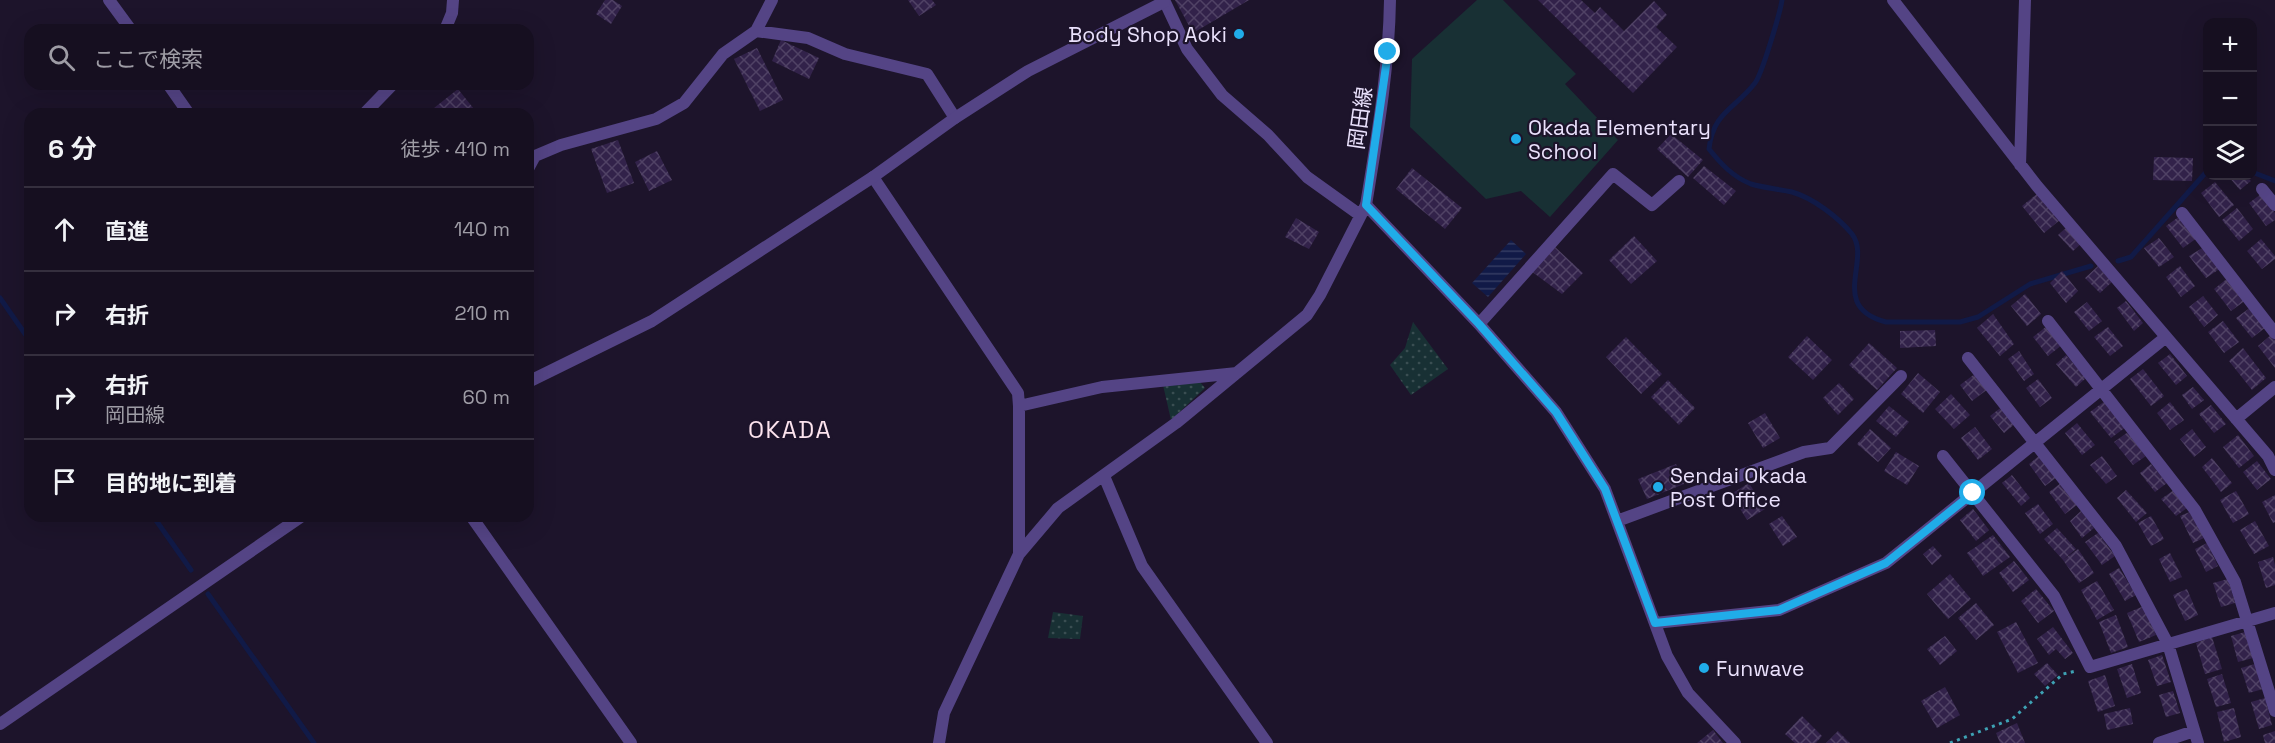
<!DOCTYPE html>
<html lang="ja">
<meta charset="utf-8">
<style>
body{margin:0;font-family:"Space Grotesk","Noto Sans JP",sans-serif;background:#231d2d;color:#f1f3f6}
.controls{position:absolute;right:18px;top:18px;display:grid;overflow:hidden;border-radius:12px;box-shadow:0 6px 24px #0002}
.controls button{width:54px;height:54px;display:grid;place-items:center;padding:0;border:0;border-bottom:2px solid #352f3e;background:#160f20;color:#f1f3f6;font:30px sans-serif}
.stop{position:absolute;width:18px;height:18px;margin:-14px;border:4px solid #20ace9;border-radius:50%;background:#fff}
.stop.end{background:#20ace9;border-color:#fff;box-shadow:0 2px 6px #0008}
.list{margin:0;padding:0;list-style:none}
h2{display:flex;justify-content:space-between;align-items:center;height:78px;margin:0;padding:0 24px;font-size:26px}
h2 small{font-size:20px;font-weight:400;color:#9e9ca5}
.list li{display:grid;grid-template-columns:39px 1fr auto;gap:18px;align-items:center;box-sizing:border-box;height:84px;padding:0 24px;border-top:2px solid #352f3e}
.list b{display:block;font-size:22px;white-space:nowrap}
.list p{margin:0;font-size:20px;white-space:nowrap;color:#9e9ca5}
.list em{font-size:20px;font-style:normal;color:#9e9ca5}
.icon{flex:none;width:33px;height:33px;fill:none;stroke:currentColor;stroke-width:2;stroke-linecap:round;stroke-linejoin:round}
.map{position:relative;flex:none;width:2275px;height:743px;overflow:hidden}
.search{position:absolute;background:#160f20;box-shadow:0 6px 24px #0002;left:24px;top:24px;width:510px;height:66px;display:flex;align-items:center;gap:15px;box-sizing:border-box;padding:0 21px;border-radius:18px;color:#9e9ca5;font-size:22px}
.panel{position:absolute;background:#160f20;box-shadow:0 6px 24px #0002;left:24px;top:108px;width:510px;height:414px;border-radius:18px}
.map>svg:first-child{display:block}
</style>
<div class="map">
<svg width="2275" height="743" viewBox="0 0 2275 743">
<defs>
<pattern id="grass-dots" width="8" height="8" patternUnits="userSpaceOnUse" patternTransform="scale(1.5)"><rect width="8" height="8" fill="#183034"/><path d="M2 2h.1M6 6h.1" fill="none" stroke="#3a4e52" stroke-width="1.8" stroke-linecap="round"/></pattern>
<pattern id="water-rules" width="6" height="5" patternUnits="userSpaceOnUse" patternTransform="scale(1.5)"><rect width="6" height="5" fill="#111a47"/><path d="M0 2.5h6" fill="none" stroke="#343b62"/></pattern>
<pattern id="building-cross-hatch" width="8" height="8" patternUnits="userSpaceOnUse" patternTransform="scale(1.5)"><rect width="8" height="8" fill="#32224a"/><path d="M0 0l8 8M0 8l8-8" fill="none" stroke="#504265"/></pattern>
</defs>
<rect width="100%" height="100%" fill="#1d142b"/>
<path fill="url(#grass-dots)" d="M1413 322 1448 369 1411 395 1390 365 1405 348Z
M1200 382 1205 388 1171 420 1163 385Z
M1053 612 1083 616 1080 639 1048 638Z"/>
<path fill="#183034" d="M1477 0H1503L1576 74 1565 84 1618 140 1550 217 1521 191 1486 199 1410 127 1412 59Z"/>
<path fill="url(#water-rules)" d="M1511 240 1526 254 1488 297 1472 283Z"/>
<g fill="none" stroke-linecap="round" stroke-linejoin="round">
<path stroke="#111a47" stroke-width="5" d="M1782 0C1780 13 1762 74 1755 83 1735 109 1713 112 1709 149 1721 164 1733 177 1751 184 1764 188 1779 189 1792 192 1813 198 1838 217 1852 234 1872 260 1828 307 1886 322H1960L1978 317 2030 284 2091 266
M2252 172 2275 181
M2118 261 2131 257 2208 170
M0 298 30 341
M153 516 191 570
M208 594 314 743"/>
</g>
<path fill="url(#building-cross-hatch)" d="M605 0H613L622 6 611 24 596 14Z
M908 0H932L936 5 919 16Z
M1175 0H1249L1193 33Z
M1538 0H1581L1595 13 1600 7 1624 31 1654 1 1667 15 1656 27 1677 47 1633 93Z
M781 40 819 58 809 79 772 61Z
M757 48 783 100 760 111 734 59Z
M458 89 478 114H439L434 108Z
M1671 134 1703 160 1688 177 1657 149Z
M618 140 634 183 607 193 591 149Z
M657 151 672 180 649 191 635 162Z
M2154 157 2193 158 2192 181 2153 180Z
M1704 166 1736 191 1724 205 1693 178Z
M1412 168 1462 208 1445 229 1396 189Z
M2228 176H2246L2251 181 2240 190Z
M2215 182 2234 205 2219 217 2201 193Z
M2038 193 2060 220 2044 233 2022 206Z
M2261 194 2275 213V220L2266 226 2249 203Z
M2237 208 2253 229 2239 241 2222 220Z
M2180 216 2197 238 2183 248 2166 226Z
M1296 218 1319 232 1309 249 1285 237Z
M2067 227 2082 243 2073 251 2058 235Z
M1634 236 1657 261 1631 284 1609 260Z
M2159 238 2174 257 2159 267 2144 248Z
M2261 239 2275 256V259L2262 269 2247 251Z
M1555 247 1583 273 1562 294 1531 271Z
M2204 247 2221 268 2206 278 2189 256Z
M2098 266 2112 282 2100 293 2085 278Z
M2180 266 2195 286 2181 297 2166 277Z
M2062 271 2078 291 2066 303 2050 283Z
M2228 278 2246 300 2231 311 2214 289Z
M2025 294 2041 314 2027 326 2011 306Z
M2203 296 2218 315 2204 327 2189 307Z
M2126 301 2143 323 2134 331 2117 308Z
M2087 302 2102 321 2089 331 2074 312Z
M2251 307 2266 327 2252 338 2236 318Z
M1993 314 2014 344 2000 356 1977 328Z
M2223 321 2239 342 2224 353 2208 332Z
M2047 326 2062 345 2048 356 2033 337Z
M2108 327 2123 346 2110 356 2094 337Z
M1935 330 1936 346 1900 348V331Z
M2272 334 2275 338V368L2258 346Z
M1807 336 1832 360 1813 380 1788 357Z
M1626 337 1662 374 1641 394 1606 357Z
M1869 343 1897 368 1877 390 1849 365Z
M2243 348 2266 378 2252 390 2229 361Z
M2019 351 2034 374 2024 381 2008 359Z
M2170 354 2187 376 2176 385 2158 363Z
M2066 355 2086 378 2076 387 2056 364Z
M2143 369 2164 396 2151 406 2130 379Z
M1918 373 1940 392 1923 413 1901 394Z
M1976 373 1988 389 1972 401 1960 385Z
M2038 379 2052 398 2040 407 2026 388Z
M1668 380 1695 408 1679 425 1651 397Z
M1839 383 1854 399 1838 415 1823 398Z
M2193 387 2204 400 2192 409 2182 395Z
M1951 394 1970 415 1954 429 1935 409Z
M2105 401 2126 427 2111 438 2090 412Z
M2170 402 2184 420 2170 430 2157 413Z
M2211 405 2226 424 2214 433 2199 414Z
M1889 406 1909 422 1896 437 1876 421Z
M2003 406 2016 423 2004 433 1990 416Z
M1765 413 1780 438 1763 448 1748 423Z
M2077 423 2095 445 2082 455 2065 433Z
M1975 427 1992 449 1978 460 1961 438Z
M1870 429 1891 448 1878 462 1857 444Z
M2192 429 2206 447 2194 457 2180 439Z
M2128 432 2146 456 2133 465 2114 442Z
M2238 435 2254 456 2239 468 2223 447Z
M1896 452 1919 466 1907 485 1884 471Z
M2040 455 2057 477 2045 486 2029 464Z
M2102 456 2117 476 2106 484 2090 465Z
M2212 458 2232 483 2221 492 2202 467Z
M2257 461 2271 479 2257 490 2243 472Z
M1676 464 1684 484 1647 499 1638 479Z
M2151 464 2167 483 2155 492 2140 473Z
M2012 475 2030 498 2021 506 2002 483Z
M1749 483 1765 509 1747 520 1731 494Z
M2061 483 2077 505 2065 514 2049 492Z
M2126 490 2147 513 2136 522 2117 498Z
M2174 490 2187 508 2176 516 2161 499Z
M2236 491 2249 514 2233 523 2220 500Z
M2275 495V522L2273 523 2262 502Z
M2038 504 2053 524 2040 534 2025 513Z
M1973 509 1989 530 1976 541 1960 520Z
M2081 511 2094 528 2082 538 2070 521Z
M2192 511 2204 538 2193 543 2180 516Z
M1782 516 1797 537 1783 546 1769 524Z
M2151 516 2164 539 2151 546 2138 523Z
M2255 521 2269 546 2254 554 2240 530Z
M2057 528 2076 549 2063 560 2044 539Z
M2098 533 2115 556 2102 565 2085 542Z
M1993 535 2010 557 1983 576 1967 553Z
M2207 543 2218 566 2206 572 2195 549Z
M1933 546 1942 556 1932 565 1923 554Z
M2078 549 2094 573 2079 583 2063 560Z
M2170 553 2182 577 2170 582 2159 559Z
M2273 557 2275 565V585L2266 588 2258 562Z
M2014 561 2029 580 2013 592 1999 573Z
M2119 568 2136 595 2125 601 2109 574Z
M1950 574 1971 599 1948 619 1927 594Z
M2228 579 2235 603 2221 607 2213 583Z
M2097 581 2114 610 2097 620 2081 590Z
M2036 589 2054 611 2038 623 2021 601Z
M2187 589 2198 615 2185 621 2173 595Z
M1976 603 1994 625 1976 640 1958 618Z
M2144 606 2156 635 2139 642 2127 613Z
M2116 615 2128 647 2111 653 2099 622Z
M2016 622 2038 663 2018 673 1997 632Z
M2053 627 2073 653 2065 659 2056 649 2049 655 2037 639Z
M2245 632 2253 658 2238 662 2231 636Z
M1945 636 1957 651 1940 665 1927 649Z
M2212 637 2222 669 2205 674 2196 643Z
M2162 655 2171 682 2157 686 2148 660Z
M2047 663 2058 675 2045 686 2034 674Z
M2132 664 2141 693 2127 698 2117 669Z
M2255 664 2263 689 2249 693 2241 668Z
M2222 674 2231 703 2216 707 2207 679Z
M2105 675 2115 706 2098 712 2088 681Z
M1945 687 1960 715 1937 728 1921 701Z
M2173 691 2180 713 2166 717 2159 695Z
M2265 698 2272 725 2259 729 2251 702Z
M2130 708 2133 724 2107 730 2104 714Z
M2234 708 2241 737 2224 742 2217 712Z
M1802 716 1822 736 1816 743H1795L1785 734Z
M2017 723 2025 743H2000L1996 733Z
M1713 730 1723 743H1697Z
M1838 731 1850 743H1826Z
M2275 731V743H2265L2263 735Z"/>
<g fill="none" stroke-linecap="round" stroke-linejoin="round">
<path stroke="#3ea2b4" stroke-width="3" stroke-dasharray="3 4.5" stroke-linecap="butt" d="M1950 743 2012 719 2063 674 2076 671"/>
<path stroke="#544485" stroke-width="12" d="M109 0 131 30
M1164 0 1187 49 1222 95 1268 135 1307 177 1360 215
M1893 0 2037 186 2268 456 2275 470
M445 30 452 13 453 0
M756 31 808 38 845 54 927 74 955 118
M168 84 189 114
M364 114 393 84
M2020 165 2025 0
M528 169 535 156 561 145 656 119 684 103 723 54 756 31 772 0
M873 177 1018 393 1019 406 1102 387 1237 373
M2262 189 2275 205
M2182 213 2275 333
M2048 321 2195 510 2235 582 2275 711
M1479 324 1613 174 1652 205 1679 181
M1968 358 2116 546 2168 644 2198 743
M2236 419 2275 387
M1943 456 2054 596 2090 667 2275 613
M1104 476 1142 566 1267 743
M471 516 631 743
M1617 521 1804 452 1830 448 1901 376
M1019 554V406
M1655 623 1779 610 1886 563 2166 337
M939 743 944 713 1019 554 1058 508 1176 423 1307 315 1320 295 1366 205 1479 324 1556 412 1605 489 1667 656 1688 693 1735 743
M2159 743 2194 731"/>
<path stroke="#544485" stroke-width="12" d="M1366 205C1377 137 1389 69 1390 0
M528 382 652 321 873 177 955 118 1028 71 1164 2
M0 724 302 516"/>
</g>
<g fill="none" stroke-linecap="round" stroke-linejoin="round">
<path stroke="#20ace9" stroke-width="8" d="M1388 52 1366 205 1479 324 1556 412 1605 489 1655 623 1779 610 1886 563 1973 493"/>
</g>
<g fill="#20ace9" stroke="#1d142b" stroke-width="2">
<circle cx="1239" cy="34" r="6"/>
<circle cx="1516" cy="139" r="6"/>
<circle cx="1658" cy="487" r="6"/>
<circle cx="1704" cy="668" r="6"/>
</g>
<g text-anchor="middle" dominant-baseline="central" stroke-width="4.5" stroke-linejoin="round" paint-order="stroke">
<g font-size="21" fill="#eae1fc" stroke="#1d142b" text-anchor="start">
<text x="1227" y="34" text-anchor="end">Body Shop Aoki</text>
<text x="1528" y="127">Okada Elementary<tspan x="1528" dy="24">School</tspan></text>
<text x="1670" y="475">Sendai Okada<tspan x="1670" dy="24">Post Office</tspan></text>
<text x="1716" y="668">Funwave</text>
</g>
<g font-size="21" fill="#eae1fc" stroke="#1d142b">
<text transform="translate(1360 118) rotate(-82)">岡田線</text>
</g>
<g font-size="24" letter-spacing="1.5" fill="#fce3ee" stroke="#1d142b">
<text x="790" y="429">OKADA</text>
</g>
</g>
</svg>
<div class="controls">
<button>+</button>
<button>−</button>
<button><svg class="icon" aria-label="layers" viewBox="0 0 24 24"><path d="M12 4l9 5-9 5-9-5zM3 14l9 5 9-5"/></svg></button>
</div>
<div class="stop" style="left:1973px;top:493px"></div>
<div class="stop end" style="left:1388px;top:52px"></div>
<div class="search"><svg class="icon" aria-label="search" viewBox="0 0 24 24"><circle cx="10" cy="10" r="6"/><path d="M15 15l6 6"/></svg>ここで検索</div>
<section class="panel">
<h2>6 分<small>徒歩 · 410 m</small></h2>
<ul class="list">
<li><svg class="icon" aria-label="ahead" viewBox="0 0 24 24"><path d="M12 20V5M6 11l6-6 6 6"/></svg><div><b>直進</b></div><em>140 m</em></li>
<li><svg class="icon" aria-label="right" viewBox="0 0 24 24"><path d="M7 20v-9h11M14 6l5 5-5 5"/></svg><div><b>右折</b></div><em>210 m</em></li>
<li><svg class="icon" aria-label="right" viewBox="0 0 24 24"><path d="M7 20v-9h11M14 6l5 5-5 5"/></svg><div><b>右折</b><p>岡田線</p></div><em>60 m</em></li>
<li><svg class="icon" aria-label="arrive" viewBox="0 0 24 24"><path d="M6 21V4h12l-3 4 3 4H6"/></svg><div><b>目的地に到着</b></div></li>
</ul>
</section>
</div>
